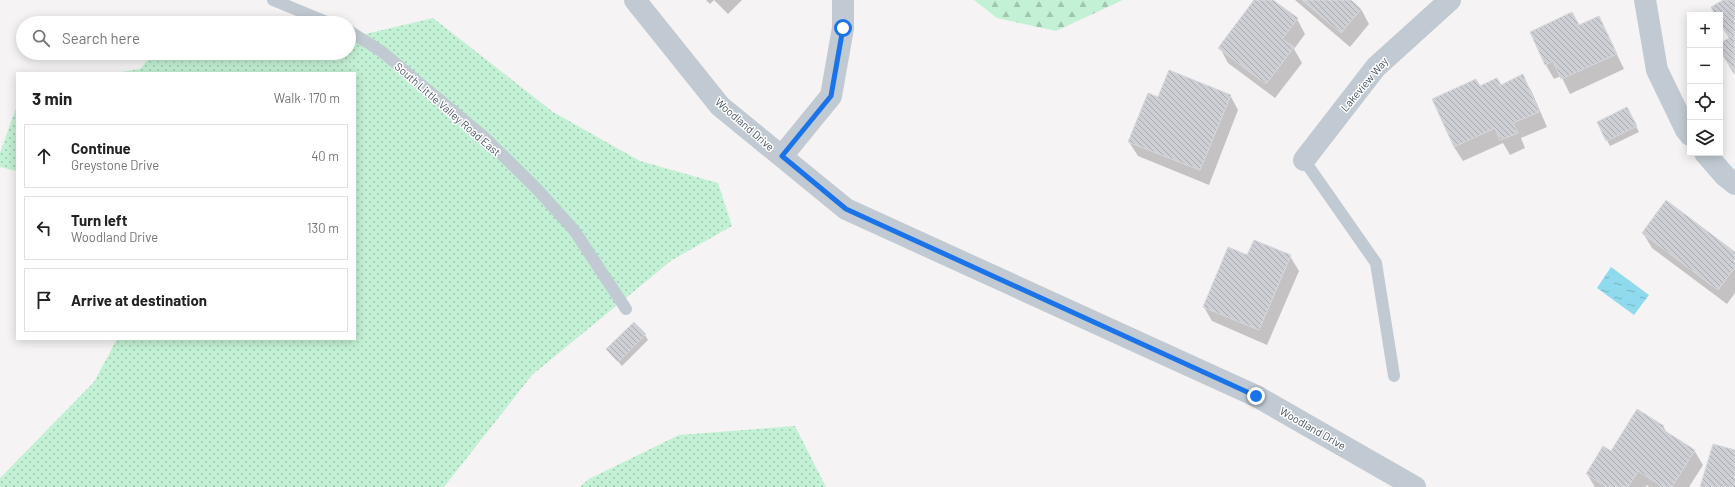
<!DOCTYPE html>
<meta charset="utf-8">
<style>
body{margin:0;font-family:Barlow,sans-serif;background:#f6f6f6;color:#222}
.controls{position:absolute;right:12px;top:12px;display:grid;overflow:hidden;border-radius:0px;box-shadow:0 2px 10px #0003}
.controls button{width:36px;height:36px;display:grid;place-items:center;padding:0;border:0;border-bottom:1px solid #e0e0e0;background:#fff;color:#222;font:20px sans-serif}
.stop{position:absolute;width:12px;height:12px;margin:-9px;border:3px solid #1a73e8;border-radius:50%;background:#fff}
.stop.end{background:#1a73e8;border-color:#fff;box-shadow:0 1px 4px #0008}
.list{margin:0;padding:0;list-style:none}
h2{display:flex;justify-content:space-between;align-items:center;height:52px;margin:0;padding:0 16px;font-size:17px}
h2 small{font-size:13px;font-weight:400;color:#767676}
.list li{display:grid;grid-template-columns:26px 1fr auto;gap:12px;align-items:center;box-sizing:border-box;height:64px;margin:0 8px 8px;padding:0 8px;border:1px solid #e0e0e0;border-radius:0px}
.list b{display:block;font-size:15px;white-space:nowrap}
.list p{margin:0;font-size:13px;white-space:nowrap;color:#767676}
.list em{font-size:13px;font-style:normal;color:#767676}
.icon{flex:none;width:22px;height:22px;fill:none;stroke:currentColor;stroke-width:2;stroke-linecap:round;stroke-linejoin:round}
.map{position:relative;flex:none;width:1735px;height:487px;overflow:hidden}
.search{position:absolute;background:#fff;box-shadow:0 2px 10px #0003;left:16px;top:16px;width:340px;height:44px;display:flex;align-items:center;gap:10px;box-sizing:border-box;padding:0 14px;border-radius:22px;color:#767676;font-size:15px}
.panel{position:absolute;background:#fff;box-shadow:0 2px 10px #0003;left:16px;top:72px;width:340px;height:268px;border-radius:0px}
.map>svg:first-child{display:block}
</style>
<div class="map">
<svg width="1735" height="487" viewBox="0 0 1735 487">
<defs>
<pattern id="grass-dots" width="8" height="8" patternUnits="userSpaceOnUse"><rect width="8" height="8" fill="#c3f1d5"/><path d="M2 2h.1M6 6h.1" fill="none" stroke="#a0c6b0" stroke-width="1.8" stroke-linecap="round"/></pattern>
<pattern id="forest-firs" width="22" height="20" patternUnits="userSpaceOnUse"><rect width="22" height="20" fill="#c3f1d5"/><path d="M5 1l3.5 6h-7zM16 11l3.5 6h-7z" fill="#a0c6b0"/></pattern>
<pattern id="water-ripples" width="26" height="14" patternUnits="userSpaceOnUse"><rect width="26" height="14" fill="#90daee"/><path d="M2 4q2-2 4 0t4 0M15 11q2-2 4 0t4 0" fill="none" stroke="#78b4c4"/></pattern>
<pattern id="building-back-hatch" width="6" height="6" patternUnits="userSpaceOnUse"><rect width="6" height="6" fill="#cdcfd5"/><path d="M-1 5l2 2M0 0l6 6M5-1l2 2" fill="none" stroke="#a8abb0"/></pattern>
</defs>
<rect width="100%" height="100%" fill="#f5f3f3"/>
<path fill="url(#grass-dots)" d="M433 18 553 112 640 161 718 183 732 226 672 260 532 375 444 487H0V478L94 382 117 339H355V73H115L140 69 153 53H349V38Z
M17 105V171L0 167V153Z
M795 426 826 487H580L589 479 679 435Z"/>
<path fill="url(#forest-firs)" d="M974 0H1123L1056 31 997 18Z"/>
<path fill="url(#water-ripples)" d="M1611 267 1649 295 1634 315 1597 288Z"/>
<path fill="#0003" d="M706 0H742L728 14 714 0 710 4Z
M1256 0H1272L1297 19 1305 34 1294 49 1302 63 1275 98 1228 63 1220 48Z
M1295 0H1350L1361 9 1369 24 1350 47Z
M1725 0H1735V73L1720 48V44L1730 38 1720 21V15H1716Z
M1599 17 1624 69 1570 94 1561 76 1554 79 1546 65Z
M1522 76 1531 90 1547 127 1521 138 1525 148 1510 155 1503 143 1463 161 1454 147 1480 87 1501 86Z
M1230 95 1238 110 1209 185 1138 156 1129 142 1159 98Z
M1629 113 1639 132 1610 146 1598 123Z
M1643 233 1735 253V293L1727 304 1652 248Z
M1290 256 1299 271 1267 345 1212 321 1204 307 1248 257Z
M645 335 648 340 622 366 607 349Z
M1663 426 1667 433 1694 450 1703 465 1689 487H1649L1647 485 1646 487H1595L1587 474 1611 452Z"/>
<path fill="url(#building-back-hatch)" stroke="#d7d9de" d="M1254 0H1273L1298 18 1282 39 1294 47 1266 84 1218 48Z
M1302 0H1351L1361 9 1341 33Z
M1723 0H1735L1734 74 1720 50V43L1729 38 1720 23V15H1715L1711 7Z
M1572 12 1579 25 1599 16 1617 54 1561 79 1553 61 1545 65 1530 32Z
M1169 70 1231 95 1200 170 1128 142 1148 93 1158 97Z
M1523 74 1539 112 1513 123 1518 133 1500 140 1495 128 1454 147 1432 99 1476 79 1480 86 1497 78 1501 85Z
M1627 107 1637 126 1606 141 1597 122Z
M1666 200 1735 252V267L1718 290 1642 233Z
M1254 240 1291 255 1259 330 1203 307 1228 247 1247 255Z
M634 322 646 334 618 362 606 349Z
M1637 409 1664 426 1662 429 1695 450 1672 487H1663L1638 471 1628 487H1607L1586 474 1603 446 1611 451Z
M1713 444 1735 450V487H1700Z"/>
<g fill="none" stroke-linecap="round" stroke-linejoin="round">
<path stroke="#c1cad2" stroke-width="12" d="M273 0 329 23
M349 31 381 51 482 135 536 188 574 230 626 309
M1304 160 1376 263 1394 376"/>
<path stroke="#c1cad2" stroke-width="22" d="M635 0 720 106 846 209 1256 396 1415 487
M1645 0 1657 70 1686 130 1690 135
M1705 153 1725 176 1735 184
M782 156 831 96 843 28V0
M1304 160 1376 67 1450 0"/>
</g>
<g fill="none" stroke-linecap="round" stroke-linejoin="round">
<path stroke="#1a73e8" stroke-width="5" d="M843 28 831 96 782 156 846 209 1256 396"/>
</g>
<g text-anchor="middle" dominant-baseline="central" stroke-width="3" stroke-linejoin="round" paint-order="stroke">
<g font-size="11" fill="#4a5661" stroke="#fff">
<text transform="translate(1364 84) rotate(-50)">Lakeview Way</text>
<text transform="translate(448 109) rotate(41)">South Little Valley Road East</text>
<text transform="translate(745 124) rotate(41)">Woodland Drive</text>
<text transform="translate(1313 428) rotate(30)">Woodland Drive</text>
</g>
</g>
</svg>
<div class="controls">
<button>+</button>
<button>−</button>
<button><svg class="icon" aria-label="locate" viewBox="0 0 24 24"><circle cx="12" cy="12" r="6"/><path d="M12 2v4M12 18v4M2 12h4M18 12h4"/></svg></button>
<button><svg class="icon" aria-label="layers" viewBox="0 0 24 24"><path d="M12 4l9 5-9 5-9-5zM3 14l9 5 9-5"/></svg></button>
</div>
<div class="stop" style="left:843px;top:28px"></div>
<div class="stop end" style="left:1256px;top:396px"></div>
<div class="search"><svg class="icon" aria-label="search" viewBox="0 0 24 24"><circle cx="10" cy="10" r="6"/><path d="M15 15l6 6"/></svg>Search here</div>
<section class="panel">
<h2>3 min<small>Walk · 170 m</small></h2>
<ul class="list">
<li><svg class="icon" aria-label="ahead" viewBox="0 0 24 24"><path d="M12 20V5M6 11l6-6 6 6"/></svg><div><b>Continue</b><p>Greystone Drive</p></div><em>40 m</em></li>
<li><svg class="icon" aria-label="left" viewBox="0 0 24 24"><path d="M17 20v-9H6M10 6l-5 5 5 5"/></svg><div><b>Turn left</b><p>Woodland Drive</p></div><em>130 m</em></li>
<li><svg class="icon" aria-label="arrive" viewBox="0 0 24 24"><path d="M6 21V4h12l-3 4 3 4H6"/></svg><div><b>Arrive at destination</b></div></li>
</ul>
</section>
</div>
